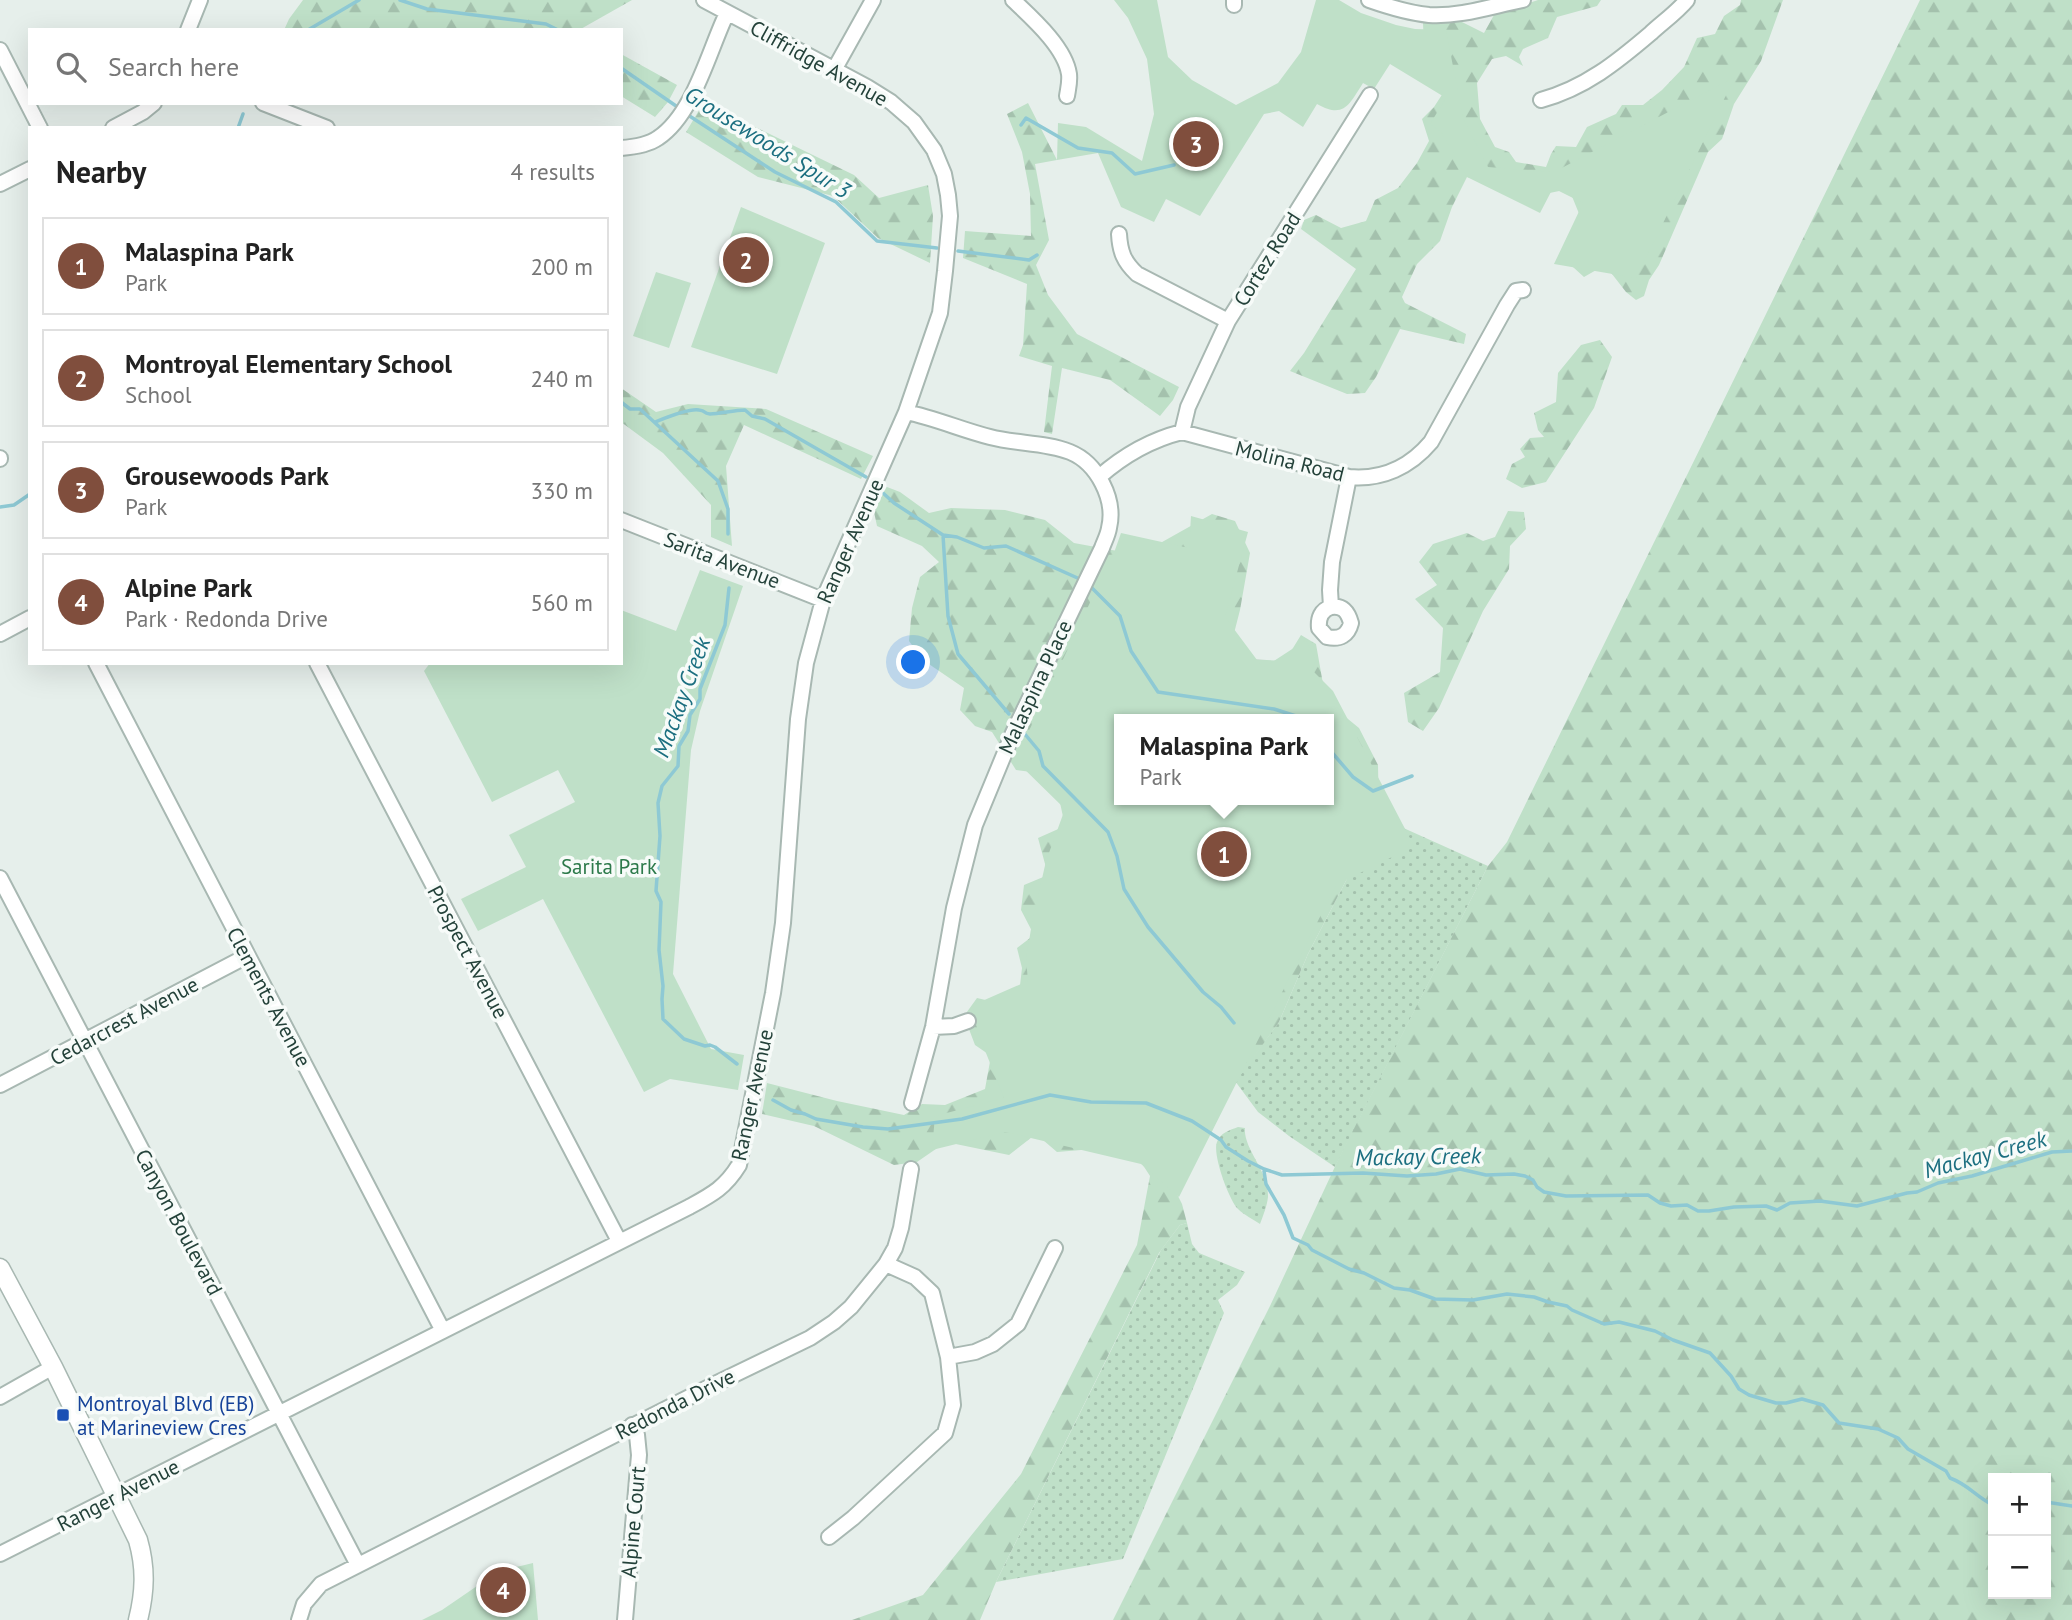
<!DOCTYPE html>
<meta charset="utf-8">
<style>
body{margin:0;font-family:"PT Sans",sans-serif;background:#f6f6f6;color:#222}
.controls{position:absolute;right:21px;bottom:21px;display:grid;overflow:hidden;border-radius:0px;box-shadow:0 7px 28px #0002}
.controls button{width:63px;height:63px;display:grid;place-items:center;padding:0;border:0;border-bottom:2px solid #e0e0e0;background:#fff;color:#222;font:35px sans-serif}
.you{position:absolute;left:914px;top:663px;width:24px;height:24px;margin:-18px;border:5px solid #fff;border-radius:50%;background:#1a73e8;box-shadow:0 0 0 10px #1a73e833}
.badge{display:grid;place-items:center;width:46px;height:46px;border-radius:50%;background:#804e3d;color:#fff;font-size:23px;font-weight:700}
.pin{position:absolute;translate:-50% -50%;border:4px solid #fff;box-shadow:0 2px 7px #0006}
.popup{position:absolute;left:1114px;top:714px;width:220px;height:91px;box-sizing:border-box;display:grid;place-content:center;border-radius:0px;background:#fff;filter:drop-shadow(0 2px 5px #0005);font-size:23px;white-space:nowrap;color:#767676}
.popup b{font-size:26px;color:#222}
.popup::after{content:'';position:absolute;left:50%;top:100%;margin-left:-14px;border:14px solid transparent;border-top-color:#fff}
.list{margin:0;padding:0;list-style:none}
h2{display:flex;justify-content:space-between;align-items:center;height:91px;margin:0;padding:0 28px;font-size:30px}
h2 small{font-size:23px;font-weight:400;color:#767676}
.list li{display:grid;grid-template-columns:46px 1fr auto;gap:21px;align-items:center;box-sizing:border-box;height:98px;margin:0 14px 14px;padding:0 14px;border:2px solid #e0e0e0;border-radius:0px}
.list b{display:block;font-size:26px;white-space:nowrap}
.list p{margin:0;font-size:23px;white-space:nowrap;color:#767676}
.list em{font-size:23px;font-style:normal;color:#767676}
.icon{flex:none;width:38px;height:38px;fill:none;stroke:currentColor;stroke-width:2;stroke-linecap:round;stroke-linejoin:round}
.map{position:relative;flex:none;width:2072px;height:1620px;overflow:hidden}
.search{position:absolute;background:#fff;box-shadow:0 7px 28px #0002;left:28px;top:28px;width:595px;height:77px;display:flex;align-items:center;gap:18px;box-sizing:border-box;padding:0 24px;border-radius:0px;color:#767676;font-size:26px}
.panel{position:absolute;background:#fff;box-shadow:0 7px 28px #0002;left:28px;top:126px;width:595px;height:539px;border-radius:0px}
.map>svg:first-child{display:block}
</style>
<div class="map">
<svg width="2072" height="1620" viewBox="0 0 2072 1620">
<defs>
<pattern id="grass-dots" width="8" height="8" patternUnits="userSpaceOnUse" patternTransform="scale(1.75)"><rect width="8" height="8" fill="#bfe0c8"/><path d="M2 2h.1M6 6h.1" fill="none" stroke="#a4c1ad" stroke-width="1.8" stroke-linecap="round"/></pattern>
<pattern id="forest-firs" width="22" height="20" patternUnits="userSpaceOnUse" patternTransform="scale(1.75)"><rect width="22" height="20" fill="#bfe0c8"/><path d="M5 1l3.5 6h-7zM16 11l3.5 6h-7z" fill="#a4c1ad"/></pattern>
</defs>
<rect width="100%" height="100%" fill="#e6efeb"/>
<path fill="url(#grass-dots)" d="M1379 817 1488 866 1335 1167 1289 1136 1258 1112 1235 1081 1279 1022 1308 954Z
M1238 1127 1245 1128C1243 1149 1269 1171 1268 1197 1267 1206 1263 1216 1260 1224 1253 1219 1244 1215 1238 1209 1229 1200 1212 1154 1217 1142 1220 1133 1230 1130 1238 1127Z
M1187 1223 1192 1244 1199 1253 1245 1272 1237 1285 1218 1300 1224 1313 1123 1559 996 1582 1161 1250 1180 1225Z"/>
<path fill="url(#forest-firs)" fill-rule="evenodd" d="M303 0H632L579 30H284L289 19Z
M1538 0H1601L1597 6 1557 17 1548 38 1523 49 1519 57 1523 66 1506 56 1492 59 1477 83 1480 119 1495 147 1509 152 1516 162 1546 167 1551 154 1556 146 1576 147 1587 127 1616 114 1622 105H1643L1662 90 1684 67 1697 38 1715 34 1724 16 1740 5 1741 0H1783L1761 61 1734 104 1722 139 1708 152 1659 265 1649 280 1644 296 1636 300 1626 292 1605 265 1584 277 1563 258 1582 221 1569 189 1535 196 1467 177 1452 207 1440 241 1417 264 1402 297 1405 303 1466 334 1464 344 1400 329 1376 377 1365 393 1347 394 1290 371 1304 353 1356 269 1301 229 1304 220 1316 215 1341 228 1366 221 1375 200 1398 188 1417 163 1429 141 1422 119 1434 107 1445 90 1424 47 1423 23 1456 19 1484 33 1494 15Z
M1920 0H2072V1620H1113L1270 1306 1339 1158 1488 866 1507 842ZM1993 1478H2046V1594H1993Z
M621 54 677 85 668 102 655 117 621 96Z
M704 102 854 175 879 198 928 185 933 216 930 263 878 238 833 196 758 177 686 132Z
M1028 103 1057 160 1035 164 1049 240 1036 265 1048 295 1077 334 1179 387 1173 400 1160 416 1110 380 1062 368 1052 434 1044 432 1052 366 1019 356 1023 345 1027 284 963 258 965 231 1031 236 1030 194 1022 152 1007 114Z
M1600 340 1612 357 1594 408 1546 482 1522 488 1506 479 1512 464 1525 457 1520 449 1530 438 1544 437 1538 430 1534 413 1556 402 1558 373 1581 345Z
M621 388 656 412 688 404 766 409 873 456 861 479 744 425 726 466 732 546 711 537V505L663 453 621 422Z
M887 487 900 492 929 513 951 508 1005 510 1045 520 1074 543 1139 555 1212 514 1235 521 1250 553 1240 610 1231 645 1245 659 1285 661 1301 635 1316 644 1326 701 1359 728 1378 765 1379 817 1308 954 1279 1022 1168 1176 1182 1204 1187 1223 1180 1225 1159 1253 996 1582 980 1620H852L923 1595 1021 1474 1137 1245 1150 1176 1137 1156 1105 1148 1057 1152 1036 1134 1009 1155 946 1142 917 1162 894 1165 814 1126 762 1114 767 1083 837 1101 904 1115 922 1104 945 1105 985 1089 991 1056 975 1045 964 1016 977 998 994 1002 1019 994 1022 968 1017 948 1034 935 1021 910 1024 885 1048 875 1038 838 1065 826 1059 798 1039 773 1016 770 992 732 975 726 960 710 964 688 923 660 909 641 912 608 920 577 939 562 922 546 877 526C873 506 869 500 887 487ZM1119 719H1329V800H1119Z
M1508 511 1524 512 1526 529 1510 546 1509 569 1483 611 1439 708 1423 731 1408 722 1404 693 1440 672 1443 628 1415 599 1437 585 1419 562 1433 544 1467 533 1483 541 1495 537Z"/>
<path fill="#bfe0c8" fill-rule="evenodd" d="M1114 0H1157L1168 57 1192 80 1236 105 1278 83 1301 52 1316 0H1339L1361 13 1396 25 1415 29 1446 30 1463 118 1488 167 1554 172 1735 77 1636 278 1554 264 1583 203 1553 188 1540 213 1467 177 1441 132 1430 124 1446 98 1390 64 1374 89 1363 83C1349 105 1344 119 1317 104L1303 127 1279 111 1264 114 1200 216 1166 199 1154 222 1121 207 1098 153 1057 160 1058 123 1086 127 1142 161 1154 114 1147 59 1128 18Z
M741 207 825 243 777 374 691 347Z
M656 272 691 283 669 348 633 336Z
M1191 516 1248 532 1225 617 1263 668 1306 640 1316 660 1312 670 1333 691 1414 846 1336 885 1179 1197 1141 1164 1005 1132 932 1150 935 1116 1004 1098 978 1033 973 1005 1028 981 1026 959 1032 923 1046 861 1065 809 1015 760 1115 550 1121 533 1189 548ZM1329 719V800H1119V719Z
M700 570 743 586 700 711 691 750 673 974 711 1049 744 1055 738 1090 670 1079 644 1092 543 899 478 931 461 899 526 867 509 835 575 802 558 770 492 802 424 671 430 663H621V610L676 631Z
M533 1563 538 1620H422L442 1610 499 1571Z"/>
<g fill="none" stroke-linecap="round" stroke-linejoin="round">
<path stroke="#8ec9d4" stroke-width="3.5" d="M400 0 427 9 546 24 558 30
M308 30 359 0
M621 68 679 108
M685 113 775 172 836 202 877 241 937 248
M1021 125 1026 118 1078 148 1112 153 1135 174 1174 165
M238 128 243 114
M958 251 1029 260 1037 255
M621 402 630 409H640L718 481 728 509V534
M655 422C665 418 689 408 699 410 707 411 702 413 710 414 720 414 734 410 745 410L752 416 765 419 866 477
M883 493 894 503 943 535 957 537 984 548 1006 546 1082 580
M0 507 14 505 30 494
M943 535 948 616 958 654 1009 714
M1088 584 1120 616 1131 651 1158 692 1274 709 1299 717 1301 719
M729 588 725 625 700 689V699L690 715 688 731 679 746 678 766 662 786 658 803 660 836 656 891 661 902 659 950 663 986 662 999 663 1019 684 1039 705 1046 710 1045 715 1047 737 1064
M1024 733 1039 751 1043 766 1108 832 1117 856 1124 889 1148 927 1203 992 1221 1007 1234 1023
M1329 749 1353 777 1373 791 1412 776
M773 1100 791 1110 805 1114 816 1119 863 1127 888 1129 962 1119 1050 1095 1091 1102 1146 1103 1192 1121 1221 1140 1226 1147 1248 1161 1264 1169 1282 1175 1363 1173 1407 1176 1436 1174 1460 1169 1486 1175 1514 1174 1525 1176 1533 1180 1537 1187 1544 1192 1566 1196 1648 1195 1660 1203 1671 1206 1687 1205 1698 1211H1709L1734 1207 1766 1206 1777 1210 1790 1203 1820 1201 1857 1206 1907 1193 1917 1192 1938 1183 1972 1176 2052 1152 2072 1151
M1264 1171 1266 1184 1284 1215 1293 1238 1308 1245 1312 1250 1349 1269 1364 1273 1394 1288 1410 1290 1435 1299 1473 1300 1507 1294 1534 1297 1548 1302 1567 1306 1572 1310 1604 1324 1619 1322 1655 1331 1673 1340 1710 1353 1731 1376 1739 1389 1749 1395 1776 1403H1786L1802 1399 1823 1405 1839 1423 1878 1429 1898 1438 1908 1449 1946 1471 1950 1478C1969 1485 1975 1496 1993 1505
M2046 1502 2072 1506"/>
<g stroke="#a8b8b2" stroke-width="18">
<path id="minor" d="M1013 0C1032 18 1065 47 1069 74 1070 82 1068 89 1067 96
M1234 0V5
M1369 0C1389 7 1408 13 1429 15 1460 17 1492 6 1523 0
M188 30 200 0
M0 50 40 128
M834 70 873 0
M1541 100C1585 88 1617 62 1651 33 1663 22 1677 12 1687 0
M263 103 327 128
M113 128 143 112 154 103
M621 148C634 147 648 145 658 138 694 114 709 50 727 13
M0 184 30 169
M1119 234C1120 252 1124 262 1137 274L1228 321
M906 412C935 418 962 430 990 437 1016 444 1045 442 1070 452 1097 463 1116 499 1109 528 1108 535 1104 542 1102 548L1013 733 975 825 954 908 933 1027 912 1103
M1182 432 1188 407 1228 321 1370 95
M0 458V459
M1099 477C1124 455 1150 440 1182 432L1349 477C1382 480 1410 467 1431 442L1507 305 1516 291 1523 290
M621 520 823 600
M1331 607C1321 610 1318 618 1319 628L1327 637C1340 640 1348 635 1351 623 1348 612 1343 605 1331 607L1330 590 1332 562 1349 477
M0 634 30 618
M96 663 443 1331
M317 663 619 1241
M0 878 358 1565
M933 1027 954 1026 968 1021
M0 1085 247 956
M948 1357 975 1352 993 1344 1018 1324 1055 1248
M0 1397 53 1367
M829 1537 853 1518 945 1433 953 1405 948 1357 932 1293 915 1277 886 1264
M0 1554 689 1207C711 1195 725 1188 739 1165L773 993 783 923 798 719 806 663 823 600 906 412 940 313 945 271 950 216 948 195 944 174 934 150 914 122 891 102 867 87 704 0
M299 1620 304 1604 321 1584 717 1383 810 1338 834 1322 851 1307 886 1264 895 1248 901 1228 911 1169
M625 1620 639 1455 637 1435 632 1425"/>
</g>
<g stroke="#a8b8b2" stroke-width="21">
<path id="tertiary" d="M0 1268 53 1367 138 1540C146 1568 145 1592 138 1620"/>
</g>
<use href="#minor" stroke="#fff" stroke-width="14"/>
<use href="#tertiary" stroke="#fff" stroke-width="18"/>
</g>
<rect fill="#1a4fb4" stroke="#f7fbf9" stroke-width="2.5" x="56" y="1408" width="14" height="14" rx="3.5"/>
<g text-anchor="middle" dominant-baseline="central" stroke-width="7" stroke-linejoin="round" paint-order="stroke">
<g font-size="21" fill="#24423a" stroke="#f7fbf9">
<text transform="translate(819 63) rotate(29)">Cliffridge Avenue</text>
<text transform="translate(1267 259) rotate(-58)">Cortez Road</text>
<text transform="translate(1290 461) rotate(14)">Molina Road</text>
<text transform="translate(850 541) rotate(-66)">Ranger Avenue</text>
<text transform="translate(722 560) rotate(21)">Sarita Avenue</text>
<text transform="translate(1035 687) rotate(-65)">Malaspina Place</text>
<text transform="translate(468 952) rotate(62)">Prospect Avenue</text>
<text transform="translate(269 997) rotate(62)">Clements Avenue</text>
<text transform="translate(124 1021) rotate(-28)">Cedarcrest Avenue</text>
<text transform="translate(752 1095) rotate(-78)">Ranger Avenue</text>
<text transform="translate(179 1222) rotate(62)">Canyon Boulevard</text>
<text transform="translate(675 1404) rotate(-27)">Redonda Drive</text>
<text transform="translate(118 1495) rotate(-27)">Ranger Avenue</text>
<text transform="translate(633 1522) rotate(-85)">Alpine Court</text>
</g>
<g font-size="21" fill="#2d7a4b" stroke="#f7fbf9">
<text x="609" y="866">Sarita Park</text>
</g>
<g font-size="21" fill="#164399" stroke="#f7fbf9" text-anchor="start">
<text x="77" y="1403">Montroyal Blvd (EB)<tspan x="77" dy="24">at Marineview Cres</tspan></text>
</g>
<g font-size="23" font-style="italic" fill="#1c6f80" stroke="#f7fbf9">
<text transform="translate(768 142) rotate(32)">Grousewoods Spur 3</text>
<text transform="translate(681 697) rotate(-70)">Mackay Creek</text>
<text transform="translate(1985 1154) rotate(-15)">Mackay Creek</text>
<text transform="translate(1418 1156) rotate(-1)">Mackay Creek</text>
</g>
</g>
</svg>
<div class="controls">
<button>+</button>
<button>−</button>
</div>
<div class="you"></div>
<div class="pin badge" style="left:1224px;top:854px">1</div>
<div class="popup"><b>Malaspina Park</b>Park</div>
<div class="pin badge" style="left:746px;top:260px">2</div>
<div class="pin badge" style="left:1196px;top:144px">3</div>
<div class="pin badge" style="left:503px;top:1590px">4</div>
<div class="search"><svg class="icon" aria-label="search" viewBox="0 0 24 24"><circle cx="10" cy="10" r="6"/><path d="M15 15l6 6"/></svg>Search here</div>
<section class="panel">
<h2>Nearby<small>4 results</small></h2>
<ul class="list">
<li><span class="badge">1</span><div><b>Malaspina Park</b><p>Park</p></div><em>200 m</em></li>
<li><span class="badge">2</span><div><b>Montroyal Elementary School</b><p>School</p></div><em>240 m</em></li>
<li><span class="badge">3</span><div><b>Grousewoods Park</b><p>Park</p></div><em>330 m</em></li>
<li><span class="badge">4</span><div><b>Alpine Park</b><p>Park · Redonda Drive</p></div><em>560 m</em></li>
</ul>
</section>
</div>
